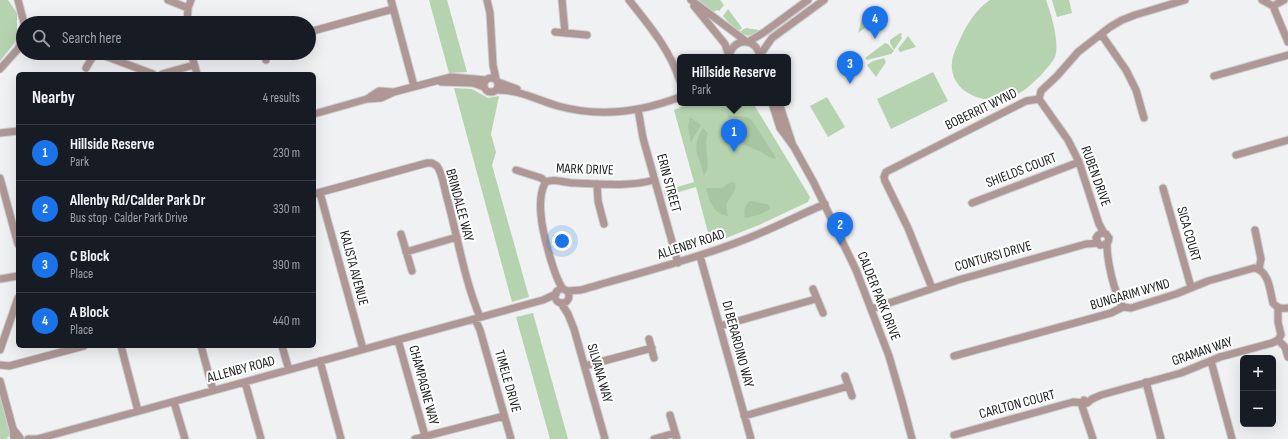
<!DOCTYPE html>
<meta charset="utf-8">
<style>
body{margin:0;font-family:"Sofia Sans Condensed",sans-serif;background:#20242c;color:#f1f3f6}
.controls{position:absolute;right:12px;bottom:12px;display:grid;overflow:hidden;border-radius:6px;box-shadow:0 4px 16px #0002}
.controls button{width:36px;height:36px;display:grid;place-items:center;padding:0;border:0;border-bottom:1px solid #363941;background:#171b24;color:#f1f3f6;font:20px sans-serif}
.you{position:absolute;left:562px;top:241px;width:14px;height:14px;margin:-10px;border:3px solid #fff;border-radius:50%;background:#1a73e8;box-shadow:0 0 0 6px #1a73e833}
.badge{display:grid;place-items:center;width:26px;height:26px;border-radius:50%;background:#1a73e8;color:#fff;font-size:13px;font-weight:700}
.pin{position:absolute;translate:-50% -33px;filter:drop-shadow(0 1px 2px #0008)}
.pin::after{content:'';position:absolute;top:21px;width:14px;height:12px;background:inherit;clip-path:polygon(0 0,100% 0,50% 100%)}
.popup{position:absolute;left:677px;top:54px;width:114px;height:52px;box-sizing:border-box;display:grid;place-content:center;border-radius:6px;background:#171b24;filter:drop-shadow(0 1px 3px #0005);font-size:13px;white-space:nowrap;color:#9ea1a6}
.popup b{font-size:15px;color:#f1f3f6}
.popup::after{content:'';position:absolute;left:50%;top:100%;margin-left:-8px;border:8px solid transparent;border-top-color:#171b24}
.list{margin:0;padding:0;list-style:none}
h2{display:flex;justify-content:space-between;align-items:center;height:52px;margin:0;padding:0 16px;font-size:17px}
h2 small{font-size:13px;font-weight:400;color:#9ea1a6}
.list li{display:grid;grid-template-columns:26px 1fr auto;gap:12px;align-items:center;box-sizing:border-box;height:56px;padding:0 16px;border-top:1px solid #363941}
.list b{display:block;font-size:15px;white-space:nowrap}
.list p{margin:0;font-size:13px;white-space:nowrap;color:#9ea1a6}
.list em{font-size:13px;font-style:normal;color:#9ea1a6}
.icon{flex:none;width:22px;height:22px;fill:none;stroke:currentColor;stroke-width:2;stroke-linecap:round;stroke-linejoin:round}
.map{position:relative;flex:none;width:1288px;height:439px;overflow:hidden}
.search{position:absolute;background:#171b24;box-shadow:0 4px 16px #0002;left:16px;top:16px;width:300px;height:44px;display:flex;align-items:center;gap:10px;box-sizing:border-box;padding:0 14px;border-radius:22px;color:#9ea1a6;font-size:15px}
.panel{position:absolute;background:#171b24;box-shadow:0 4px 16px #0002;left:16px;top:72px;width:300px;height:276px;border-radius:6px}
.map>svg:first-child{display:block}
</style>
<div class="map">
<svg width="1288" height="439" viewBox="0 0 1288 439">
<rect width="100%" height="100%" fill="#eff1f2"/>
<path fill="#b6d3af" d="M0 0H8L17 13V40L0 61Z
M429 0H447L467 72 449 73Z
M696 0H720L724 5 719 11 717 10 712 13Z
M990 0H1046C1051 14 1060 42 1055 57 1052 63 1046 69 1042 74 1033 83 1023 93 1011 97 989 105 956 96 952 70 951 60 954 52 958 44 965 27 975 10 990 0Z
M1052 0H1069L1072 13 1057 17Z
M728 9 742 28 739 31 729 23 723 16Z
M864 12 872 23 858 33Z
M746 28 759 30 760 31C753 36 748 38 740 32L742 30Z
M900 33 902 34 901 36 902 38 894 50 890 43V40Z
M908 36 916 47 900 52 898 49Z
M885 43 888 44 894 51 891 54 867 60 865 58Z
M884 58 886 62 876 77 867 65 873 61Z
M933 72 948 101 891 129 877 99Z
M454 88 472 89 488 98 499 96 491 134 496 152 492 165 529 297 512 302Z
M827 97 845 127 828 137 810 106Z
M691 103H753L810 197 808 202 759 225 711 244 696 187 665 196 664 191 694 182 674 110Z
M533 313 568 439H550L516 317Z
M0 391 11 434 6 439H0Z"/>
<path fill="#a7c59f" d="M728 115 746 117 751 119 776 158 775 159C768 158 763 152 757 150 749 147 744 146 740 139L741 133 740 130C735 124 728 124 728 115Z
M690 117 701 125 693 138 691 143 688 127Z
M703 128 708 133C702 149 713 163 704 176 699 154 690 150 703 128Z
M731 182 735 183C738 191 730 196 727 203 726 207 727 212 728 216 713 214 709 200 706 188H722Z
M750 201C757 201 761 204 768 204L770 209 759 215 745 218C743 212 745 204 750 201Z"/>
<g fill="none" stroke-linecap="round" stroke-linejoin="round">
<g stroke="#cdcfd0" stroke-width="9">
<path id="minor" d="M18 0 24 23
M168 0 188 8
M391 0 414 86
M487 0 490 13 493 65 496 79
M562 0 565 33
M629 0C649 25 670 50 680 81
M691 0 747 42
M1262 0 1273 6 1288 42
M694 6 725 44 729 56
M1273 6 1284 0
M187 23 188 8 191 0
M309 32 393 9
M555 32 587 35
M1101 34 1126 70 1136 90 1144 118
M748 42 763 33 808 0
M97 53 153 74
M191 53 197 74
M265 53 266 60
M760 55 772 38 824 0
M729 56C733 37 757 37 760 57
M86 68 95 53
M0 69 18 49 23 37
M162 74 194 65
M1214 76 1288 55
M484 85a7 7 0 1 1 14 0a7 7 0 1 1-14 0Z
M441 82 473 83 484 87
M498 82 517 89
M496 90C518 89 537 100 558 106 598 117 641 112 680 97
M367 99 379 91 394 92
M1039 99 1041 91 1057 76 1078 52 1110 27 1122 20 1135 15 1185 0
M1039 99 1068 140 1079 162 1099 224 1104 233
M772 103 780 128 794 147 814 183 856 270 889 356 902 401 912 439
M779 103 792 143
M638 109 643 138 678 263
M314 114 367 99 381 98 394 92 451 77 486 80
M0 133 18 131
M1236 155 1288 140
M516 170 541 178 546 182C554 178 565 183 574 183 600 184 629 187 654 180
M0 178 18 244
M546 182C540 190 540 206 541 215 542 231 554 277 563 289
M597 184 598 201 604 224
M1163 188 1191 287
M320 193 363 349
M314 194 427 163H432L437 166C443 174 444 188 447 198 458 238 464 279 480 317
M972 203 1079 162
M1255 230 1261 259 1259 269
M401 234 412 271
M1107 244C1107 262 1114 292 1123 307
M1100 245 1098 243 1096 238C1098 234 1102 232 1106 234L1109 238 1108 242 1104 245
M406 252 457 237
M700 256 751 439
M0 279 18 276
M932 288 908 228 885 181 884 177 886 172 1026 101 1039 99
M813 289 823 313
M555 296a7 7 0 1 1 14 0a7 7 0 1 1-14 0Z
M567 291 581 290C635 274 689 261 741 241 770 230 797 216 825 204
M561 303 568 314 574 329 605 439
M871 309 958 280 1086 244 1098 243
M475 319 480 330 511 439
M720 326 816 299
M649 339 654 358
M398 340 425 436
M1278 340 1285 347 1288 357
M121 346 138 411
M201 346 213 390
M282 346 289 370
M0 350 18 298
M954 356 1111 313 1123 307 1131 308 1176 294 1208 281 1254 268C1269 270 1270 291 1273 303 1277 308 1281 309 1288 308
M320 361 341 439
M1211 361 1232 439
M0 365 9 366 84 346
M585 366 652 348
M845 376 852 396
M0 381 13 429 14 439
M245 382 261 439
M1146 382 1161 439
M1084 400 1082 406 1093 439
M174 402 185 439
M1087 403 1092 399 1101 395 1181 373 1220 357 1272 343 1278 340 1281 335 1278 322V308
M670 415 677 439
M744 416 849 386
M13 429 20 438
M954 435 1073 402 1087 403
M28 439H38
M37 439 543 300 556 294
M415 439 504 416
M654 439 675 433"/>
</g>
<use href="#minor" stroke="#ae9795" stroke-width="7"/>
</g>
<g text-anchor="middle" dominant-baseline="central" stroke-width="4" stroke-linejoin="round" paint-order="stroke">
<g font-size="14" fill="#1b1c1c" stroke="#fff">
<text transform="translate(981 109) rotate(-26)">BOBERRIT WYND</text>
<text transform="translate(585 169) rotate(2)">MARK DRIVE</text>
<text transform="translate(1021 170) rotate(-21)">SHIELDS COURT</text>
<text transform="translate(1096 176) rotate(70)">RUBEN DRIVE</text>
<text transform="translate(669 183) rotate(75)">ERIN STREET</text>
<text transform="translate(460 205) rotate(75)">BRINDALEE WAY</text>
<text transform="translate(1189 234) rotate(74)">SICA COURT</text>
<text transform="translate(691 244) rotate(-18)">ALLENBY ROAD</text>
<text transform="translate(993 256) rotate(-16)">CONTURSI DRIVE</text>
<text transform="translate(354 268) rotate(75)">KALISTA AVENUE</text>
<text transform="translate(1130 294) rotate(-16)">BUNGARIM WYND</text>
<text transform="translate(879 296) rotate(68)">CALDER PARK DRIVE</text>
<text transform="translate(738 344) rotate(75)">DI BERARDINO WAY</text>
<text transform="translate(1202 351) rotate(-19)">GRAMAN WAY</text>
<text transform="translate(241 369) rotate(-15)">ALLENBY ROAD</text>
<text transform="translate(600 373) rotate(74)">SILVANA WAY</text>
<text transform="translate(508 381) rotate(74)">TIMELE DRIVE</text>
<text transform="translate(424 385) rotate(75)">CHAMPAGNE WAY</text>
<text transform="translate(1017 404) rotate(-15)">CARLTON COURT</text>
</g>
</g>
</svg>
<div class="controls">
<button>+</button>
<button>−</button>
</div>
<div class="you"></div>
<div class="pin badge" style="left:734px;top:152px">1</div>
<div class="popup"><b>Hillside Reserve</b>Park</div>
<div class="pin badge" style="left:840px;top:245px">2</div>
<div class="pin badge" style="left:850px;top:84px">3</div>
<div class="pin badge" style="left:875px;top:39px">4</div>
<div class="search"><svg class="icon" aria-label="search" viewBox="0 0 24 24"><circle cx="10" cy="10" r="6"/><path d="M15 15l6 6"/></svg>Search here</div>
<section class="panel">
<h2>Nearby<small>4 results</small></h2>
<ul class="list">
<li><span class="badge">1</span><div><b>Hillside Reserve</b><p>Park</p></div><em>230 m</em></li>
<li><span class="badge">2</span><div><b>Allenby Rd/Calder Park Dr</b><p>Bus stop · Calder Park Drive</p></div><em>330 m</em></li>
<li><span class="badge">3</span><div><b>C Block</b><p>Place</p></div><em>390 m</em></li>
<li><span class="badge">4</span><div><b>A Block</b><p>Place</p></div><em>440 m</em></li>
</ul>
</section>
</div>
